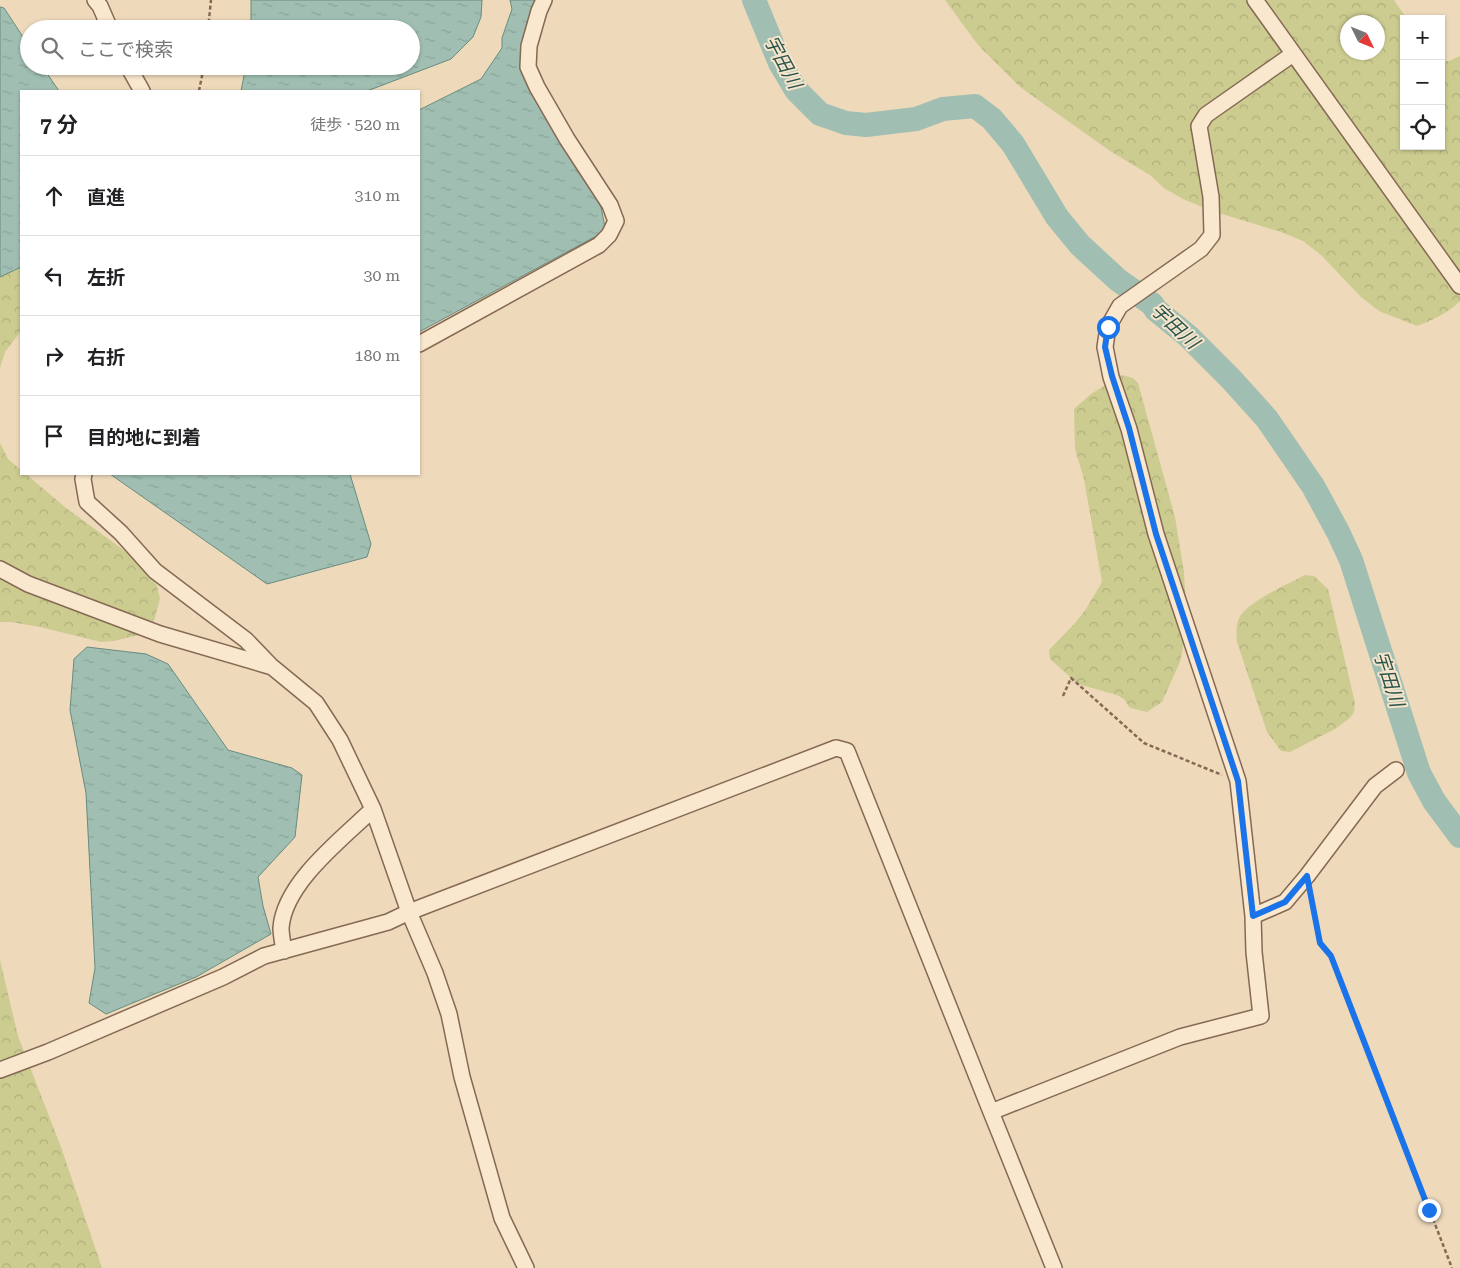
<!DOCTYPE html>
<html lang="ja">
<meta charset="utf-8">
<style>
body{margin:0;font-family:"Roboto Serif","Noto Sans JP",serif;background:#f6f6f6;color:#202124}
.controls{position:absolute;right:15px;top:15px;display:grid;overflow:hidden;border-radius:0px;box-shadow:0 1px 4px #0004}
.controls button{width:45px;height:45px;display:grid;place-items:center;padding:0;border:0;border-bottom:1px solid #e0e0e0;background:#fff;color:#202124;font:25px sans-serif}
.compass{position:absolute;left:1340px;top:15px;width:45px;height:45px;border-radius:50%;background:#fff;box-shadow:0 1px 4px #0004;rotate:133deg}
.stop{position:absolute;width:15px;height:15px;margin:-11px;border:4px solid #1a73e8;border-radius:50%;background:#fff}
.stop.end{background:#1a73e8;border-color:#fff;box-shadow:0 1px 5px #0008}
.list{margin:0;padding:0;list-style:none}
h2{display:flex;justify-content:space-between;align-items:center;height:65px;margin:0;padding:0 20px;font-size:21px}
h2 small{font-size:16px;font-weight:400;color:#757577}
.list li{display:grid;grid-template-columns:32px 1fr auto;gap:15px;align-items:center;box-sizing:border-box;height:80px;padding:0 20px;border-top:1px solid #e0e0e0}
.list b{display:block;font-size:19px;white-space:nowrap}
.list em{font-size:16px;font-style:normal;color:#757577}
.icon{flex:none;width:28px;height:28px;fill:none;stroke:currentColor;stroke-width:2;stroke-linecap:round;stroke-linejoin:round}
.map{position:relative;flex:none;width:1460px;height:1268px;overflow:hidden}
.search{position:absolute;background:#fff;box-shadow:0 1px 4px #0004;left:20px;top:20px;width:400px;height:55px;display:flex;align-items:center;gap:12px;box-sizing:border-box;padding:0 18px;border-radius:28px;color:#757577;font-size:19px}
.panel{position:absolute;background:#fff;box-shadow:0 1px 4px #0004;left:20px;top:90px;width:400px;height:385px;border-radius:0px}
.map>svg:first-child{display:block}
</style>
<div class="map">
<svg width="1460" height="1268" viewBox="0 0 1460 1268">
<defs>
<pattern id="forest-crowns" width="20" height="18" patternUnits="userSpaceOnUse" patternTransform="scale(1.25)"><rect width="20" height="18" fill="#cccc90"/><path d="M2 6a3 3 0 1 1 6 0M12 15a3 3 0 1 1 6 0" fill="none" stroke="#b0af7c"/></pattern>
<pattern id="water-ripples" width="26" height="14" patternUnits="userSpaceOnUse" patternTransform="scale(1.25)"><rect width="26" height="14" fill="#a0bfb2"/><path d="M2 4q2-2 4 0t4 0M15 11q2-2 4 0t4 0" fill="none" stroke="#8aa498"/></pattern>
</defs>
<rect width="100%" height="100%" fill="#eed9bb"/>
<path fill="url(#forest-crowns)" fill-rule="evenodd" d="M945 0H1394L1407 19H1404V146H1441V61H1449L1460 56V301C1448 313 1433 320 1417 326L1379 311 1361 297 1321 255 1303 241 1281 232 1212 211 1183 199 1164 188 1150 175 1110 151 1020 87 978 45ZM1348 22H1378V52H1348Z
M0 245 21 246V331L5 352 0 368Z
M1122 375 1133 378 1138 383 1175 517 1184 572 1187 628 1180 662 1162 702 1147 712 1130 708 1124 699 1117 695 1078 684 1050 659 1049 650 1076 622 1086 609 1102 582 1084 479 1075 449 1074 409 1091 394Z
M0 443 8 459 21 470V474H26L66 508 140 562 157 586 160 599 154 621 143 634 114 641 101 642 40 627 11 622H0Z
M1305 575 1314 576 1328 589 1355 703 1354 712 1350 718 1335 729 1290 752 1281 751 1267 732 1237 642C1236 634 1236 626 1239 618 1247 602 1288 584 1305 575Z
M0 960 18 1036 61 1147 102 1268H0Z"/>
<path fill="url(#water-ripples)" stroke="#678c7f" d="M251 0H482L481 17 473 37 451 59 367 91H241L246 66H411V29H251Z
M510 0H541L522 68 601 207 605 227 600 234 419 332V110L481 79 502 48V38L512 9Z
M0 7 4 8 29 46V66H42L59 91H21V267L0 277Z
M110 474H350L371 544 367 557 267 584Z
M87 647 146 654 168 664 228 750 292 768 302 775 295 837 258 877 263 906 271 934 196 977 106 1014 89 1003 95 968 86 793 70 710 74 659Z"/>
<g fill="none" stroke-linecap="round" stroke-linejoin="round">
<path stroke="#a0bfb2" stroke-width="24" d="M754 0 780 63 796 90 820 114 846 123 866 125 916 119 943 109 975 106 992 119 1013 144 1057 217 1080 245 1118 280 1152 304 1156 310 1188 336 1231 379 1267 419 1313 486 1338 532 1351 560 1419 773 1434 801 1460 836"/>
<g stroke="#866955" stroke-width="18">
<path id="street" d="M95 0 100 6 110 29
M1255 0 1460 286
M128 66 142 91
M419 344 599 245 609 235 616 221 610 205 567 139 537 87 528 67 529 46 539 11 544 0
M84 474 83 479 87 502 121 533 155 571 246 640 271 666 316 703 340 740 373 809 409 912 435 973 449 1014 462 1077 502 1218 526 1268
M0 569 28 584 160 634 269 666
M1253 916 1285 902 1307 876 1375 786 1396 770
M284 951C283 944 281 935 281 928 284 883 342 839 373 809
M0 1070 48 1052 223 977 264 956 388 922 409 912 836 748 847 751 991 1112
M1054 1268 991 1112 1180 1037 1261 1016 1254 952 1253 916 1238 781 1156 534 1129 429 1111 377 1105 347 1108 327 1120 306 1201 249 1212 235 1211 197 1199 126 1206 115 1293 54"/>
</g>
<path stroke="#866955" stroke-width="2.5" stroke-dasharray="4 2.5" stroke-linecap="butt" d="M208 29 211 0
M199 91 204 66
M1063 696 1071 678 1144 743 1222 775
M1310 892 1320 943 1331 956 1452 1268"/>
<use href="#street" stroke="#f9e8ce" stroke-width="15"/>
</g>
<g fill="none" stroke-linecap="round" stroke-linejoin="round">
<path stroke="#1a73e8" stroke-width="6" d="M1108 327 1105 347 1112 376 1129 428 1156 534 1238 781 1253 916 1285 902 1307 876 1320 943 1331 956 1429 1210"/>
</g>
<g text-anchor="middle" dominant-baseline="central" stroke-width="4" stroke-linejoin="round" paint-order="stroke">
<g font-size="19" font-style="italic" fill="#29554d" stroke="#f6e4cb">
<text transform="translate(783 62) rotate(62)">宇田川</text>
<text transform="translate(1175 326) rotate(43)">宇田川</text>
<text transform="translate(1389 679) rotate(72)">宇田川</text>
</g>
</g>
</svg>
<div class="controls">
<button>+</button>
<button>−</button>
<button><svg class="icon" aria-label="locate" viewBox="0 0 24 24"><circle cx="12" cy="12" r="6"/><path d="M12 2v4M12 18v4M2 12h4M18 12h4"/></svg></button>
</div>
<svg class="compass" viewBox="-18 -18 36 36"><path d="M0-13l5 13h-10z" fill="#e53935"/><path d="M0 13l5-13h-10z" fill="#757577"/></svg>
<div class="stop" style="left:1108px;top:327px"></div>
<div class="stop end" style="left:1429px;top:1210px"></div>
<div class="search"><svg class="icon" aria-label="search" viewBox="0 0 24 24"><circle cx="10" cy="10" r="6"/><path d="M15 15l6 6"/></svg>ここで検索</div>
<section class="panel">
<h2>7 分<small>徒歩 · 520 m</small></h2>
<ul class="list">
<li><svg class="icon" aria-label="ahead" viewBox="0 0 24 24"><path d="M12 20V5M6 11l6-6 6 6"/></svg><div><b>直進</b></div><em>310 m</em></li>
<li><svg class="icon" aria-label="left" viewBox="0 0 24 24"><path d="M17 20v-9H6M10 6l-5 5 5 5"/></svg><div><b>左折</b></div><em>30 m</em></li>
<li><svg class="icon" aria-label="right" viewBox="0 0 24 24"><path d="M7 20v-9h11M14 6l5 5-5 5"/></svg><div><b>右折</b></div><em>180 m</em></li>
<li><svg class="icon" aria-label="arrive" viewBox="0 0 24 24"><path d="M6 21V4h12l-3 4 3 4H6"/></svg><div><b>目的地に到着</b></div></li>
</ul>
</section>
</div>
